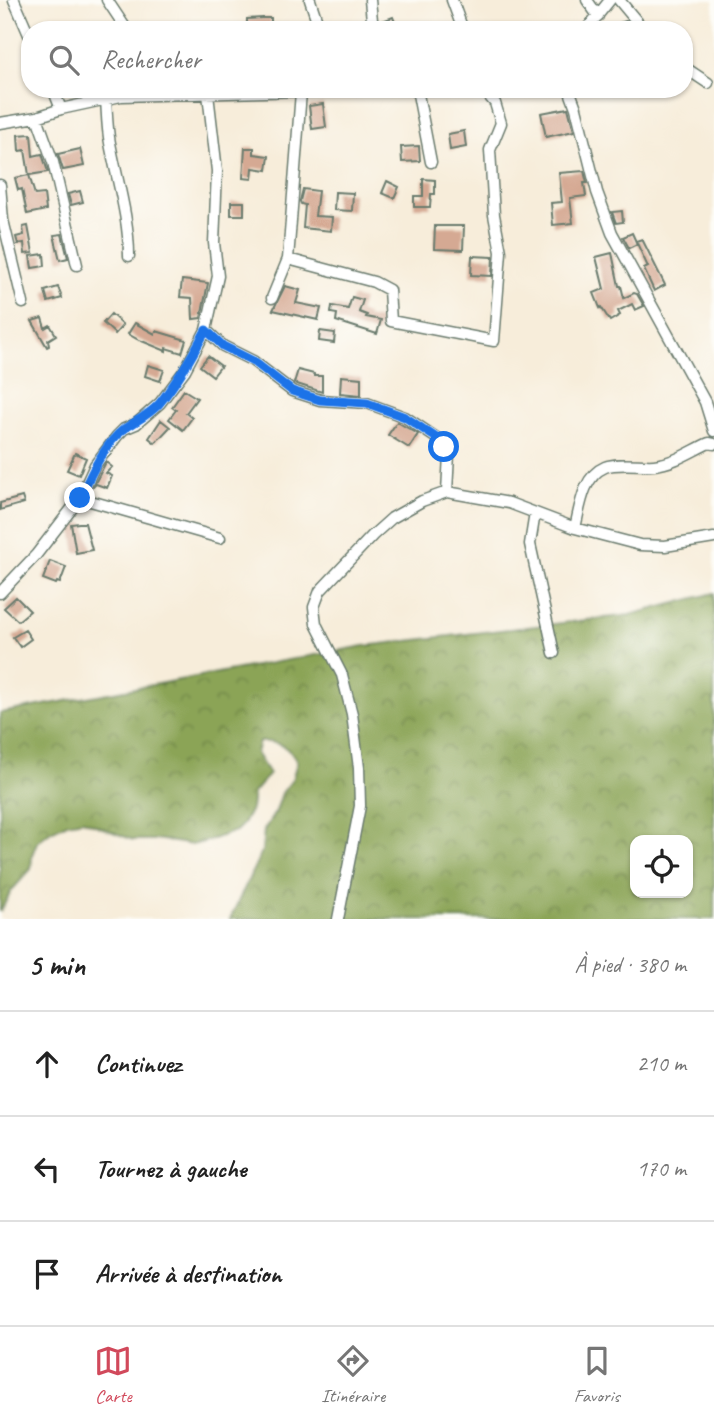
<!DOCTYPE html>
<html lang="fr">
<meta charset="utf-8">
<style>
body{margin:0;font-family:Caveat,sans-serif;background:#f2f2f2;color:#222}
.controls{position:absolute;right:21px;bottom:21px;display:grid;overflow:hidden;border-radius:14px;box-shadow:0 2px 5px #0004}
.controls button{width:63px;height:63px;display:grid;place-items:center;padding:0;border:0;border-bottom:2px solid #e0e0e0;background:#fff;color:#222;font:35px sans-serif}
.stop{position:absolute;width:21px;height:21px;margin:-16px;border:5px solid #1a73e8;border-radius:50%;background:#fff}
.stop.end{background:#1a73e8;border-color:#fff;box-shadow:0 2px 7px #0008}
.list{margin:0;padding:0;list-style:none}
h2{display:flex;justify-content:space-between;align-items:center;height:91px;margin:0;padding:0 28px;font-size:30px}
h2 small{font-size:23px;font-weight:400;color:#767676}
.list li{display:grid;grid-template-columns:46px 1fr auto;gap:21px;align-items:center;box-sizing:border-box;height:105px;padding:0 28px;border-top:2px solid #e0e0e0}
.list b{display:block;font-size:26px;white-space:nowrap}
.list em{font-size:23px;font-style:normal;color:#767676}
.icon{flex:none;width:38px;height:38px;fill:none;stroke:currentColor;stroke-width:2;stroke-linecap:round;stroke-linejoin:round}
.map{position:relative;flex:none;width:714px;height:919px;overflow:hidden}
.search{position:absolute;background:#fff;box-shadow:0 2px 5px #0004;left:21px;right:21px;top:21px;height:77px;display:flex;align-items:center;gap:18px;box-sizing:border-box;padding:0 24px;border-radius:28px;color:#767676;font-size:26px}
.sheet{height:406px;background:#fff}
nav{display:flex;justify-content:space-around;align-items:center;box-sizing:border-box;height:98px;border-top:2px solid #e0e0e0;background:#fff;font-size:19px;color:#767676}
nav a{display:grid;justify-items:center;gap:4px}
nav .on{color:#d1495b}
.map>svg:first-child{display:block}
</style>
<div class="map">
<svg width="714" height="919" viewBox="0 0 714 919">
<defs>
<pattern id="forest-crowns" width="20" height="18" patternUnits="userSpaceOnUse" patternTransform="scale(1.75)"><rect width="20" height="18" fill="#8ba456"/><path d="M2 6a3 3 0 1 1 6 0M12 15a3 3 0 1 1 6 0" fill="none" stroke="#718748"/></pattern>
</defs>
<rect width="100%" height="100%" fill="#fdfcf7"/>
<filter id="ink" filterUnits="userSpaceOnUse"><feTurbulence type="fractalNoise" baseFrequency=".0143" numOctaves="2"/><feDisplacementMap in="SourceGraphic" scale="14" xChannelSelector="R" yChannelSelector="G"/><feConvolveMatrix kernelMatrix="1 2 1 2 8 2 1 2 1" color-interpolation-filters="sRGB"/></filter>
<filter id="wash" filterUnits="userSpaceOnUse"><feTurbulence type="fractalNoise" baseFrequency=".00686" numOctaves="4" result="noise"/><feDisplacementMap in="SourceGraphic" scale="28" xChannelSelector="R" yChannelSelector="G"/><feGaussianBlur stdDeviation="1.57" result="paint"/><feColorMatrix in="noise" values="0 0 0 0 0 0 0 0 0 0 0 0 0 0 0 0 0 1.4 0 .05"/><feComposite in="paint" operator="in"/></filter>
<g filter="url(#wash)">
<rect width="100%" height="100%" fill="#f7edda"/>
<path fill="url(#forest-crowns)" stroke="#557045" stroke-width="2" fill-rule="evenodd" d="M714 593V919H230L262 851 264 830 276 811 282 793 292 780 297 762C289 746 277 740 259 742L256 753 269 774 253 793 251 809 243 824 236 831 207 841 192 845 162 840H133L83 820 67 823 51 831 37 842 32 855 31 869 12 890 0 912V713L364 646 630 615ZM635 840H688V893H635Z"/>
<g id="blocks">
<path fill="#d5a993" d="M393 17 398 30H380V22Z
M263 18H271V30H247V19Z
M626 21 632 30H619L616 24Z
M323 104 326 127 312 129 309 106Z
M568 108 574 131 546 137 541 113Z
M464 131 466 147 450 150 448 134Z
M31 134 33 156 42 154 48 172 29 175 25 150 19 151 18 135Z
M419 146 420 161 402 162 401 147Z
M245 148H254V154L269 156 267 170 253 168 252 179 243 178Z
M80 149 84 166 63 170 58 154Z
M584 171 587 183H584L586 196 570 198 573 223 553 225 551 203 562 202 559 173Z
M29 175 35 195 44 194 46 210 27 214 22 189 18 190 15 178Z
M423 179 435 180V194H431L430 207H414V196H423Z
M387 181 399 187 394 198 382 193Z
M303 189 318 191 315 216 332 217 331 231 303 228 305 205 301 204 300 201Z
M80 191 83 202 71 205 68 194Z
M335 192 353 193 352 211 334 210Z
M231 202H244V215H231Z
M622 211 623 222 616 223 612 212Z
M28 226 33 253 25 254 24 243 18 244 16 237 24 235 23 227Z
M435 226H464L463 250 434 249Z
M632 233 637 244 629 248 623 237Z
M62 234 68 258 60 260 54 235Z
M642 239 665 285 654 291 644 269 648 267 636 241Z
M612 253 619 286H621L624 298 634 293 637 294 644 306 635 310 632 304 618 311 620 315 610 321 601 307 600 308 594 293 604 289 596 257Z
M44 254 45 266 32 268 30 256Z
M472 256 493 257 492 276 471 275Z
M182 280 208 283 201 318 193 319 192 298 180 297Z
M285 286 300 290 296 303 321 308 318 320 273 310Z
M58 287 62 298 48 302 45 291Z
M352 297 363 300 359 312 367 315 366 317 381 320 377 334 336 321 337 314 331 313 332 306 348 309Z
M111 314 123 325 115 334 103 323Z
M42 318 45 328 50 325 56 335 48 340 49 346 47 347 32 321Z
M135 323 155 334 156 331 186 340 182 353 166 348V351L137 339 128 334Z
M320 331 335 333 334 343 319 341Z
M208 356 221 366 213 376 200 366Z
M148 365 164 370 160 381 145 376Z
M298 370 314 374V376H322V392L294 383Z
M341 376 361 378V395L340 393Z
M184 390 197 398 186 413 192 418 183 430 169 419 176 410 172 407Z
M161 420 170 427 155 443 149 438Z
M397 422 418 434 409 448 388 435Z
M75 453 86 458 79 475 67 470Z
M106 462 112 467 106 473 112 476 107 488 96 484 93 487Z
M22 497 24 503 0 510V503Z
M79 523H85L92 550 76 553 71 524Z
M50 561 66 567 60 583 57 582 56 584 43 579Z
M16 597 30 611 18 621 4 608Z
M25 630 31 639 20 647 13 637Z"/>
</g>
</g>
<g filter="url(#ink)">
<use href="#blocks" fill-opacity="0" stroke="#6b7b6e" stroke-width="2"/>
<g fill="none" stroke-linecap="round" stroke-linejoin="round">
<g stroke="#6b7b6e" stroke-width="13">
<path id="minor" d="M14 0 30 37
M107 0 127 30
M310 0 320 30
M370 0 373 30
M452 0 463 30
M587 0 598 16
M619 0 644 30
M586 30 610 0
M684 67 708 83
M53 89 61 109
M417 89 431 162
M569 89 576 108 597 192 612 233 705 402 714 431
M106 99C107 113 107 129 110 143 117 180 129 218 129 256
M37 117 53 162 77 265
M0 123 37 117 61 109 121 96 376 89
M0 185 3 220 23 303
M288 259 374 282 389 290 391 321 494 341 501 252 494 215 490 150 501 123 495 103 483 89
M272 298 288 259 301 92
M206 330 223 346 253 361 292 391 320 400 367 403 405 417 435 437 449 454 447 492
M80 498 220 538
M535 513 530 544 554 653
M575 528C580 507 583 476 605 467 617 462 641 466 654 465 675 463 691 451 709 443L714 444
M0 593 36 555 80 498 95 465 117 436 124 429 136 424 160 403 185 370 206 330 218 276 214 243 217 171 208 94
M338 919 360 806 359 768 352 714 342 675 316 624 314 607 320 591 373 535 392 518 422 501 447 492 509 503 575 528 640 545 665 546 714 538"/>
</g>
<use href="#minor" stroke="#fff" stroke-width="10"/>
</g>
</g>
<g fill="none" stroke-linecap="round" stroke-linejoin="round" filter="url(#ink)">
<path stroke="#1a73e8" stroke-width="9" d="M80 498C90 476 104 444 124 429 136 421 149 415 159 404 178 381 192 356 206 330L223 346 253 361 292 391 320 400 367 403 405 417 435 437 444 447"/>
</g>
</svg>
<div class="controls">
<button><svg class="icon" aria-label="locate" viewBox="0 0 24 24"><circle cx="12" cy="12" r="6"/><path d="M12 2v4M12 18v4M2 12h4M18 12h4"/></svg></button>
</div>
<div class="stop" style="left:444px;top:447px"></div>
<div class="stop end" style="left:80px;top:498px"></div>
<div class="search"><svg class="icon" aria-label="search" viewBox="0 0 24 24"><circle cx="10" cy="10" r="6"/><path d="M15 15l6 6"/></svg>Rechercher</div>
</div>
<section class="sheet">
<h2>5 min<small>À pied · 380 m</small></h2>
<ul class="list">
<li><svg class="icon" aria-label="ahead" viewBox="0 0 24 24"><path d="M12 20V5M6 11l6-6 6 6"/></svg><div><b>Continuez</b></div><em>210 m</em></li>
<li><svg class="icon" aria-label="left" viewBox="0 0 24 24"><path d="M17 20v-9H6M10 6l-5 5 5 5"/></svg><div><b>Tournez à gauche</b></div><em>170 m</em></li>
<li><svg class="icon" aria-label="arrive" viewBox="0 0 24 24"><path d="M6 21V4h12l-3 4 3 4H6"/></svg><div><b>Arrivée à destination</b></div></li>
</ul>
</section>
<nav>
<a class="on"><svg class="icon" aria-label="map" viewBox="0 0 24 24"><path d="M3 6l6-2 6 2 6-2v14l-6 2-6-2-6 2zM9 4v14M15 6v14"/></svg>Carte</a>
<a><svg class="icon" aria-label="directions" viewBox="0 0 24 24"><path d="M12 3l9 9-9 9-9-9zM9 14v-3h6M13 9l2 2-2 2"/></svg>Itinéraire</a>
<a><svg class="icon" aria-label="saved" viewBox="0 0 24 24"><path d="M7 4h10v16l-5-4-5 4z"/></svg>Favoris</a>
</nav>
